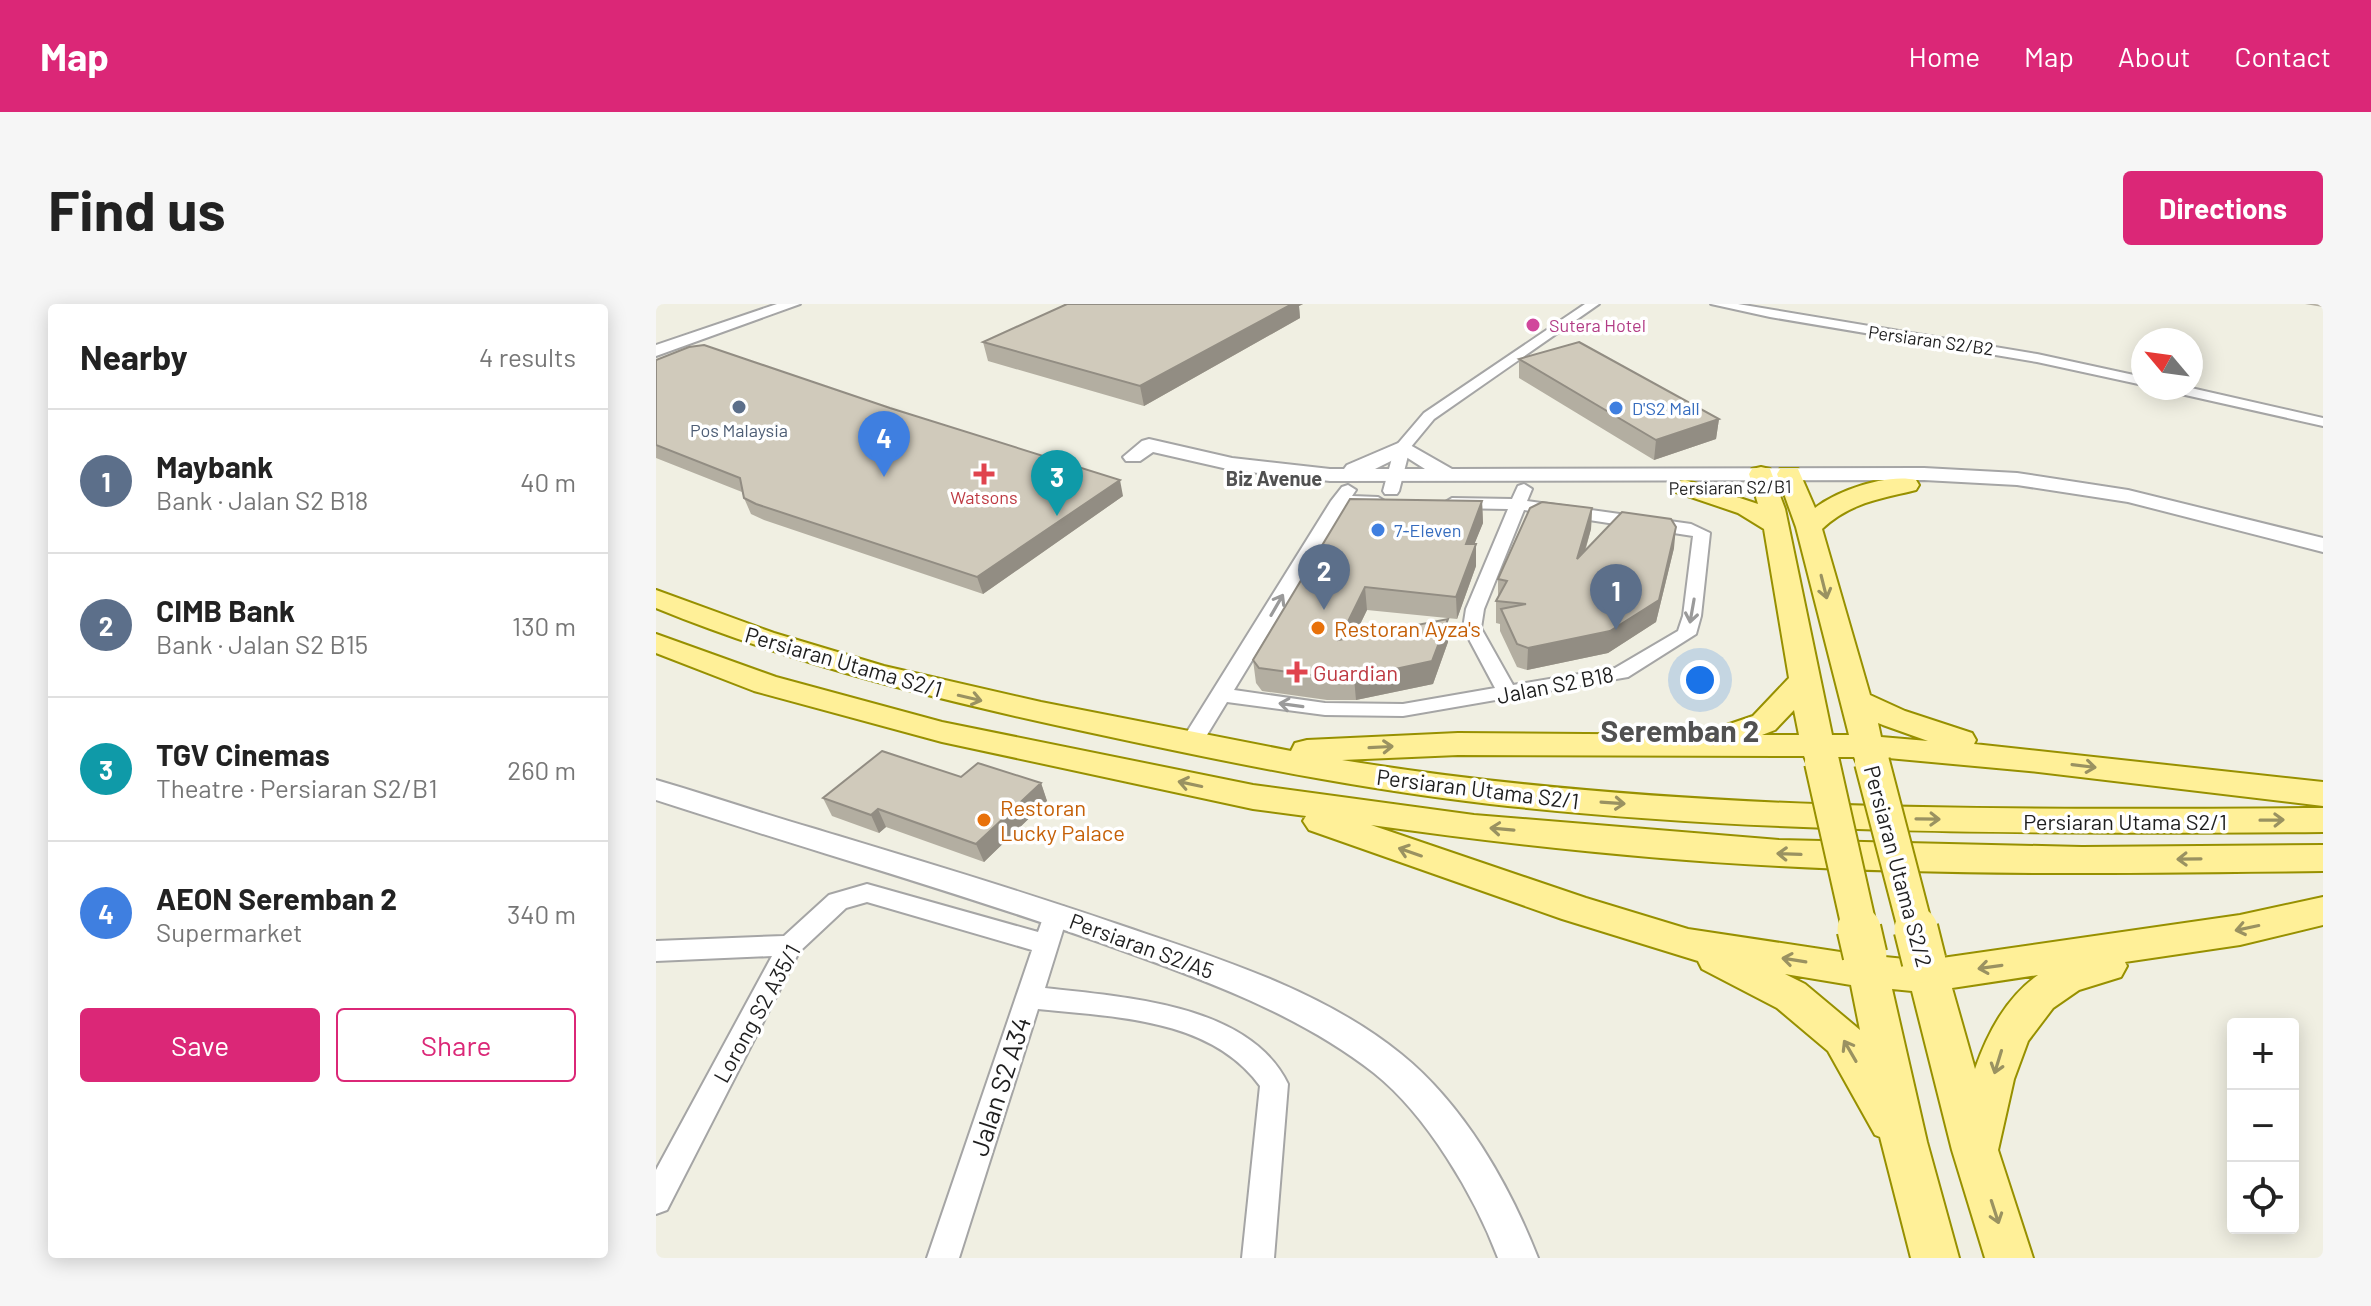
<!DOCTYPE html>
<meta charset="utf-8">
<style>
body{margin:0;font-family:Barlow,sans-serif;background:#f6f6f6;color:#222}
.controls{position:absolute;right:24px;bottom:24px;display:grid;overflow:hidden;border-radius:8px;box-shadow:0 4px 20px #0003}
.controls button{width:72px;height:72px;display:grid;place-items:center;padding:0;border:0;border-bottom:2px solid #e0e0e0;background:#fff;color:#222;font:40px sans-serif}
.compass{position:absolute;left:1475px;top:24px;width:72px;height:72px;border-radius:50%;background:#fff;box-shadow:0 4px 20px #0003;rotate:299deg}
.you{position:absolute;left:1044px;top:376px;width:28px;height:28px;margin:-20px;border:6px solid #fff;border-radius:50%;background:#1a73e8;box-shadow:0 0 0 12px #1a73e833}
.badge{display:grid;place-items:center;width:52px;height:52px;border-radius:50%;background:#db2777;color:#fff;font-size:26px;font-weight:700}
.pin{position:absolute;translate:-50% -66px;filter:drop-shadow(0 2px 4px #0008)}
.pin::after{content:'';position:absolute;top:42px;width:28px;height:24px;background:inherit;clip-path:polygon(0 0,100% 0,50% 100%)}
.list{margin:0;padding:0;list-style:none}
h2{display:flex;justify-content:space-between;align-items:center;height:104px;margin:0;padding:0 32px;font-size:34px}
h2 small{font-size:26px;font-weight:400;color:#767676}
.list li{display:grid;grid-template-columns:52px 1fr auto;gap:24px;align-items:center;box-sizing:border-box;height:144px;padding:0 32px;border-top:2px solid #e0e0e0}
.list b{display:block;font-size:30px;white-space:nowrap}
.list p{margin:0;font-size:26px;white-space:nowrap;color:#767676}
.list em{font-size:26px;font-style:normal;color:#767676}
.actions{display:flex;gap:16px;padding:24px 32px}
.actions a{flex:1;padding:18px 0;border:2px solid #db2777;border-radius:8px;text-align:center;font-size:28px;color:#db2777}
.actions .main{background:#db2777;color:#fff}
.icon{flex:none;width:44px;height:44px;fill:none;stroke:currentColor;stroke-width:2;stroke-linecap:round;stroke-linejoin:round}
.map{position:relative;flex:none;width:1667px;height:954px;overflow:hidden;border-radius:8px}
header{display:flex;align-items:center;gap:48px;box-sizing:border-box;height:112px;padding:0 40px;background:#db2777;color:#fff}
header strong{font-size:38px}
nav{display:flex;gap:44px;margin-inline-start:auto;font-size:28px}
.intro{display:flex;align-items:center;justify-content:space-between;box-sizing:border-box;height:192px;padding:0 48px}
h1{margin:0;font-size:56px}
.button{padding:20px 36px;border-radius:8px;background:#db2777;color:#fff;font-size:28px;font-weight:700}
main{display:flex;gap:48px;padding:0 48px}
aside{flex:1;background:#fff;border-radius:8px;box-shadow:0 4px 20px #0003}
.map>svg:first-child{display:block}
</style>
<header>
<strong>Map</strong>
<nav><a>Home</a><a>Map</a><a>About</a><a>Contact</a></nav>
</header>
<div class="intro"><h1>Find us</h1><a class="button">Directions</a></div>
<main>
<aside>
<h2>Nearby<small>4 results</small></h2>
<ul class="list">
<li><span class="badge" style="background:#5c6f8a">1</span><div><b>Maybank</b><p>Bank · Jalan S2 B18</p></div><em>40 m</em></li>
<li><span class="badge" style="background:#5c6f8a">2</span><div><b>CIMB Bank</b><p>Bank · Jalan S2 B15</p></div><em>130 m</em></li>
<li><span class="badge" style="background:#0f9aa8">3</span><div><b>TGV Cinemas</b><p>Theatre · Persiaran S2/B1</p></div><em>260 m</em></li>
<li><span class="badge" style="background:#3f7fe0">4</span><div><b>AEON Seremban 2</b><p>Supermarket</p></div><em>340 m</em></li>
</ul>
<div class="actions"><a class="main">Save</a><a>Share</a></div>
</aside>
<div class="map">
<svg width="1667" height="954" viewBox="0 0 1667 954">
<rect width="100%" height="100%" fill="#f0efe2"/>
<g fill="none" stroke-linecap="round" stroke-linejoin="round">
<g stroke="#a5a5a5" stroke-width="4">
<path id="minor" d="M929 0H943L778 115 754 144 743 187 741 190H729L727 187 739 143 768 109Z
M1055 0H1082L1381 50 1487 73V81L1381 58 1114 13Z
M1509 84H1535L1667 114V122L1516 88Z
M868 180 876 185 871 197 1035 220 1054 229 1045 312 1040 330 972 373 747 412 669 411 571 398 543 444H527L524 439 675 197 686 183 692 181 700 186 696 192 722 193 730 198 722 203 690 202 578 386 669 399 747 400 839 384 807 324 810 305 852 205 796 204 788 199 796 194 856 195 862 182ZM868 206 1037 232 1027 312 1022 327 959 364 857 381 825 324 828 305Z
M211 580 382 628 391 603 400 601 409 603 412 610 389 684C466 693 593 699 632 780L618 954H586L604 782C555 714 458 713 382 705L303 954H271L376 646 211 598 190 604 143 648 11 906 0 910V866L116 652 0 657V637L128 632 173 591Z"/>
</g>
<g stroke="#a5a5a5" stroke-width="4">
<path id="tertiary" d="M121 0H144L0 52V41Z
M493 135 576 154 674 165H688L691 161 747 137 796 165 1268 164 1361 169 1472 186 1667 234V248L1472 198 1361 181 1268 176 674 177 576 166 497 148 484 157H470L467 153 486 137ZM747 151 769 165H719Z
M0 476C52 491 104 509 156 524 258 555 360 585 461 620 558 653 665 685 745 750 808 801 853 880 882 954H842C819 892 770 810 718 769 640 708 543 674 451 641 302 588 150 545 0 496Z"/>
</g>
<g stroke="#979000" stroke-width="4">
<path id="primary" d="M1105 163 1114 165 1129 205 1176 431H1193L1140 223 1121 170 1124 165H1142L1159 204C1181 187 1231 169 1260 176L1263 181 1260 186C1224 195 1195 198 1166 225L1214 391 1249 407 1316 429 1320 436 1318 440 1667 478V502L1373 467 1232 454 1228 466 1216 469 1204 466 1198 453H1181L1183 458 1178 466 1166 469 1154 466 1148 452 802 451 686 456C1009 509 1340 506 1667 504V528C1389 530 1111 531 834 500 702 485 571 458 441 430 291 398 142 362 0 304V286L118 329 228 362 385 398 635 447 639 439 651 436 802 429 1053 431 1056 426 1097 412 1133 374 1108 225 1082 209 1020 188 1017 183 1020 178 1029 176 1102 200 1093 170 1096 165ZM1138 406 1143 431H1106L1119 426ZM1222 419 1227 421 1272 437 1225 433Z
M0 330 120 373 286 418 597 481 818 511 1123 536 1426 543 1667 541V567C1486 569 1304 572 1123 562 987 555 850 540 715 521L930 594 1032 625 1191 649 1195 640 1209 636 1223 640 1229 653 1249 655 1254 646 1268 642 1282 646 1286 654 1584 611 1667 593V621L1584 641 1469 658 1471 662 1465 673 1423 686 1397 704 1372 737 1358 775 1342 846 1377 954H1329L1296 846 1256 687 1236 685 1271 838 1303 954H1255L1224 833 1219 831 1172 747 1121 704 1046 665 1042 657 906 615 653 526 647 517 650 512 597 505 286 438 98 387 0 349ZM1129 670 1195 681 1204 726 1149 680ZM1382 671C1350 694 1332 728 1319 765L1296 684Z"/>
</g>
<use href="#minor" fill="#fff" fill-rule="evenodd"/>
<use href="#tertiary" fill="#fff" fill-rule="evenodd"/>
<use href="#primary" fill="#fff098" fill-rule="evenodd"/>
<g stroke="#979000" stroke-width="38" stroke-linecap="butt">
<path id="primary-bridge-far1" d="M1166 458 1204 627
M1216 458 1260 627"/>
</g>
<g stroke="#979000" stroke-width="47" stroke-linecap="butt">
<path id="primary-bridge" d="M1203 625 1209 651
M1260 625 1268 657"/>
</g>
<use href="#primary-bridge-far1" stroke="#fff098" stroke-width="34"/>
<use href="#primary-bridge" stroke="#fff098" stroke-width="43"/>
</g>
<path fill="#b3aea1" d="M411 0H647L643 2 644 14 488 102 332 57 327 38Z
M1649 0H1667V3Z
M863 55 1063 115 1060 135 998 156 863 74Z
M0 56 467 192 327 290 108 216 95 210 88 194 86 188 0 154Z
M826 197 827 219 818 240H820V262L801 315 711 306 698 333 792 338 777 380 700 396H671L606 387 600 379 597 356Z
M936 204 935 225 929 248 1018 244 1000 318 952 349 871 366 861 363 844 327V320L840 319V297L842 292V275Z
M385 479 391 497 328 558 230 523 223 529 176 512 167 494Z"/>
<path fill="#928d83" d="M627 0H647L643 2 644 14 488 102 484 82Z
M1063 115 1060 135 998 156 1000 136Z
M464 176 467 192 327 290 321 273Z
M826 197 827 219 810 261V240Z
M936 204 935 225 920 277 921 255Z
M1020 223 1018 244 1000 318 952 349 871 366 872 344Z
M820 240V262L801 315 800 293Z
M709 283 711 306 685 359 683 336Z
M792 315V338L777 380 700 396 698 374Z
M385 479 391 497 328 558 320 540Z
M222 505 230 523 223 529 215 511Z"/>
<path fill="#d0cabb" stroke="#928d83" stroke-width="2" d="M411 0H636L484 82 327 38Z
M923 38 1063 115 1000 136 863 55Z
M48 41 234 104 464 176 321 273 100 200 88 194 84 174 0 141V56L33 43Z
M694 195 826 197 810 240H820L800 293 709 283 683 336 792 315 776 357 698 374 669 373 603 364 597 356Z
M886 198 936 204 921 255 966 208 1015 215 1020 223 1003 296 954 327 872 344 861 340 845 305 870 300 840 297 851 277 842 275 874 204Z
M226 447 305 473 322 459 385 479 320 540 222 505 215 511 167 494Z"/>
<defs><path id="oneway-shaft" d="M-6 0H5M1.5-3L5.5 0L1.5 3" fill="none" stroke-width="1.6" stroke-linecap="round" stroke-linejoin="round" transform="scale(2)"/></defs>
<g stroke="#9a9261">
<use href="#oneway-shaft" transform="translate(1168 283) rotate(76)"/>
<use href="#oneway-shaft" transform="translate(314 394) rotate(13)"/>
<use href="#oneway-shaft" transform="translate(725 443) rotate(-3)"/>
<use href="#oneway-shaft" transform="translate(1428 462) rotate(7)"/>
<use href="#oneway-shaft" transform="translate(534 480) rotate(-168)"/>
<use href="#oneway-shaft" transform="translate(957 499) rotate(4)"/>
<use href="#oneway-shaft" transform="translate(1272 515) rotate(1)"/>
<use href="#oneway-shaft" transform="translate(1616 516) rotate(-1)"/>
<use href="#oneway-shaft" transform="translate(846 525) rotate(-175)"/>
<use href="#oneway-shaft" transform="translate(754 548) rotate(-161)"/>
<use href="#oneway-shaft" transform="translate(1133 550) rotate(-178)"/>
<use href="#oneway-shaft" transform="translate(1533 555) rotate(179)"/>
<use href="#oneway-shaft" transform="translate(1591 624) rotate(168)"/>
<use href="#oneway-shaft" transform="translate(1138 656) rotate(-171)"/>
<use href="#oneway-shaft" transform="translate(1334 663) rotate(172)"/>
<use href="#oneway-shaft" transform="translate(1194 747) rotate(-120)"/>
<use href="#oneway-shaft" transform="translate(1342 758) rotate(107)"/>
<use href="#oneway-shaft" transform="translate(1339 908) rotate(72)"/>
</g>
<g stroke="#9a9a9a">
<use href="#oneway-shaft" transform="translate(621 301) rotate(-60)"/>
<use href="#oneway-shaft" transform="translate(1036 307) rotate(100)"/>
<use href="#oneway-shaft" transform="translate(635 401) rotate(-172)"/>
</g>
<circle fill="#d1479c" stroke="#fff" stroke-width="3" cx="877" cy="21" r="8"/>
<circle fill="#5c6f8a" stroke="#fff" stroke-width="3" cx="83" cy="103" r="8"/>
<g fill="#3f7fe0" stroke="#fff" stroke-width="3">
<circle cx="960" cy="104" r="8"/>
<circle cx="722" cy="226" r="8"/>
</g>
<g fill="#e0444e" stroke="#fff" stroke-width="3">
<path d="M324 158h8v8h8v8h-8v8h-8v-8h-8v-8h8z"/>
<path d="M637 356h8v8h8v8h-8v8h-8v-8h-8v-8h8z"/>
</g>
<g fill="#e8710a" stroke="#fff" stroke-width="3">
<circle cx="662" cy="324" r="8"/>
<circle cx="328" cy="516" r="8"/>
</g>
<g text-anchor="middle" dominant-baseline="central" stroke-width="7" stroke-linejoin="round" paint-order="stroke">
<g font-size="18" fill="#b23c85" stroke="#fff" text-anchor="start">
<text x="893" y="21">Sutera Hotel</text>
</g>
<g font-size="18" fill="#1e1e1e" stroke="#fff">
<text transform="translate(1275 36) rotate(8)">Persiaran S2/B2</text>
<text transform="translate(1074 183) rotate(-1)">Persiaran S2/B1</text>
</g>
<g font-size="18" fill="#366cbe" stroke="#fff" text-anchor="start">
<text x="976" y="104">D'S2 Mall</text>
<text x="738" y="226">7-Eleven</text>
</g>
<g font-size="18" fill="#4e5e75" stroke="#fff">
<text x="83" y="126">Pos Malaysia</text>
</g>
<g font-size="18" fill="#be3a42" stroke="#fff">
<text x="328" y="193">Watsons</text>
</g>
<g font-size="20" font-weight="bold" fill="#515151" stroke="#fff">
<text x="618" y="174">Biz Avenue</text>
</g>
<g font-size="22" fill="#c56008" stroke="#fff" text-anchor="start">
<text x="678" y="324">Restoran Ayza's</text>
<text x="344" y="503">Restoran<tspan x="344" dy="25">Lucky Palace</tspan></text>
</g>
<g font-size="22" fill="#1e1e1e" stroke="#fff">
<text transform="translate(188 357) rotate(16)">Persiaran Utama S2/1</text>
<text transform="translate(899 380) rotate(-11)">Jalan S2 B18</text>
<text transform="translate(822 484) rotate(7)">Persiaran Utama S2/1</text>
<text x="1469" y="517">Persiaran Utama S2/1</text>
<text transform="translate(1243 562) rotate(75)">Persiaran Utama S2/2</text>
<text transform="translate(486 641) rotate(20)">Persiaran S2/A5</text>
<text transform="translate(100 709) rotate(-61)">Lorong S2 A35/1</text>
</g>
<g font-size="22" fill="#be3a42" stroke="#fff" text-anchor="start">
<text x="657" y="368">Guardian</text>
</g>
<g font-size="26" fill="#1e1e1e" stroke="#fff">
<text transform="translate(343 782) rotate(-72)">Jalan S2 A34</text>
</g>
<g font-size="30" font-weight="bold" fill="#515151" stroke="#fff">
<text x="1024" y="426">Seremban 2</text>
</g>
</g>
</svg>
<div class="controls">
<button>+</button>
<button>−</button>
<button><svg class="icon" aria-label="locate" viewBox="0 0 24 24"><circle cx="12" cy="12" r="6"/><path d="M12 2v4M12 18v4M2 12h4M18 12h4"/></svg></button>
</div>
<svg class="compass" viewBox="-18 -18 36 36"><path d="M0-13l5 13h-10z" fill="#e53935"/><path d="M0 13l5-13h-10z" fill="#767676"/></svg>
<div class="you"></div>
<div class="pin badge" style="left:960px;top:326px;background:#5c6f8a">1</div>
<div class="pin badge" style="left:668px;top:306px;background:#5c6f8a">2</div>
<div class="pin badge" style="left:401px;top:212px;background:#0f9aa8">3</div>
<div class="pin badge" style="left:228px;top:173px;background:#3f7fe0">4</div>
</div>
</main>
